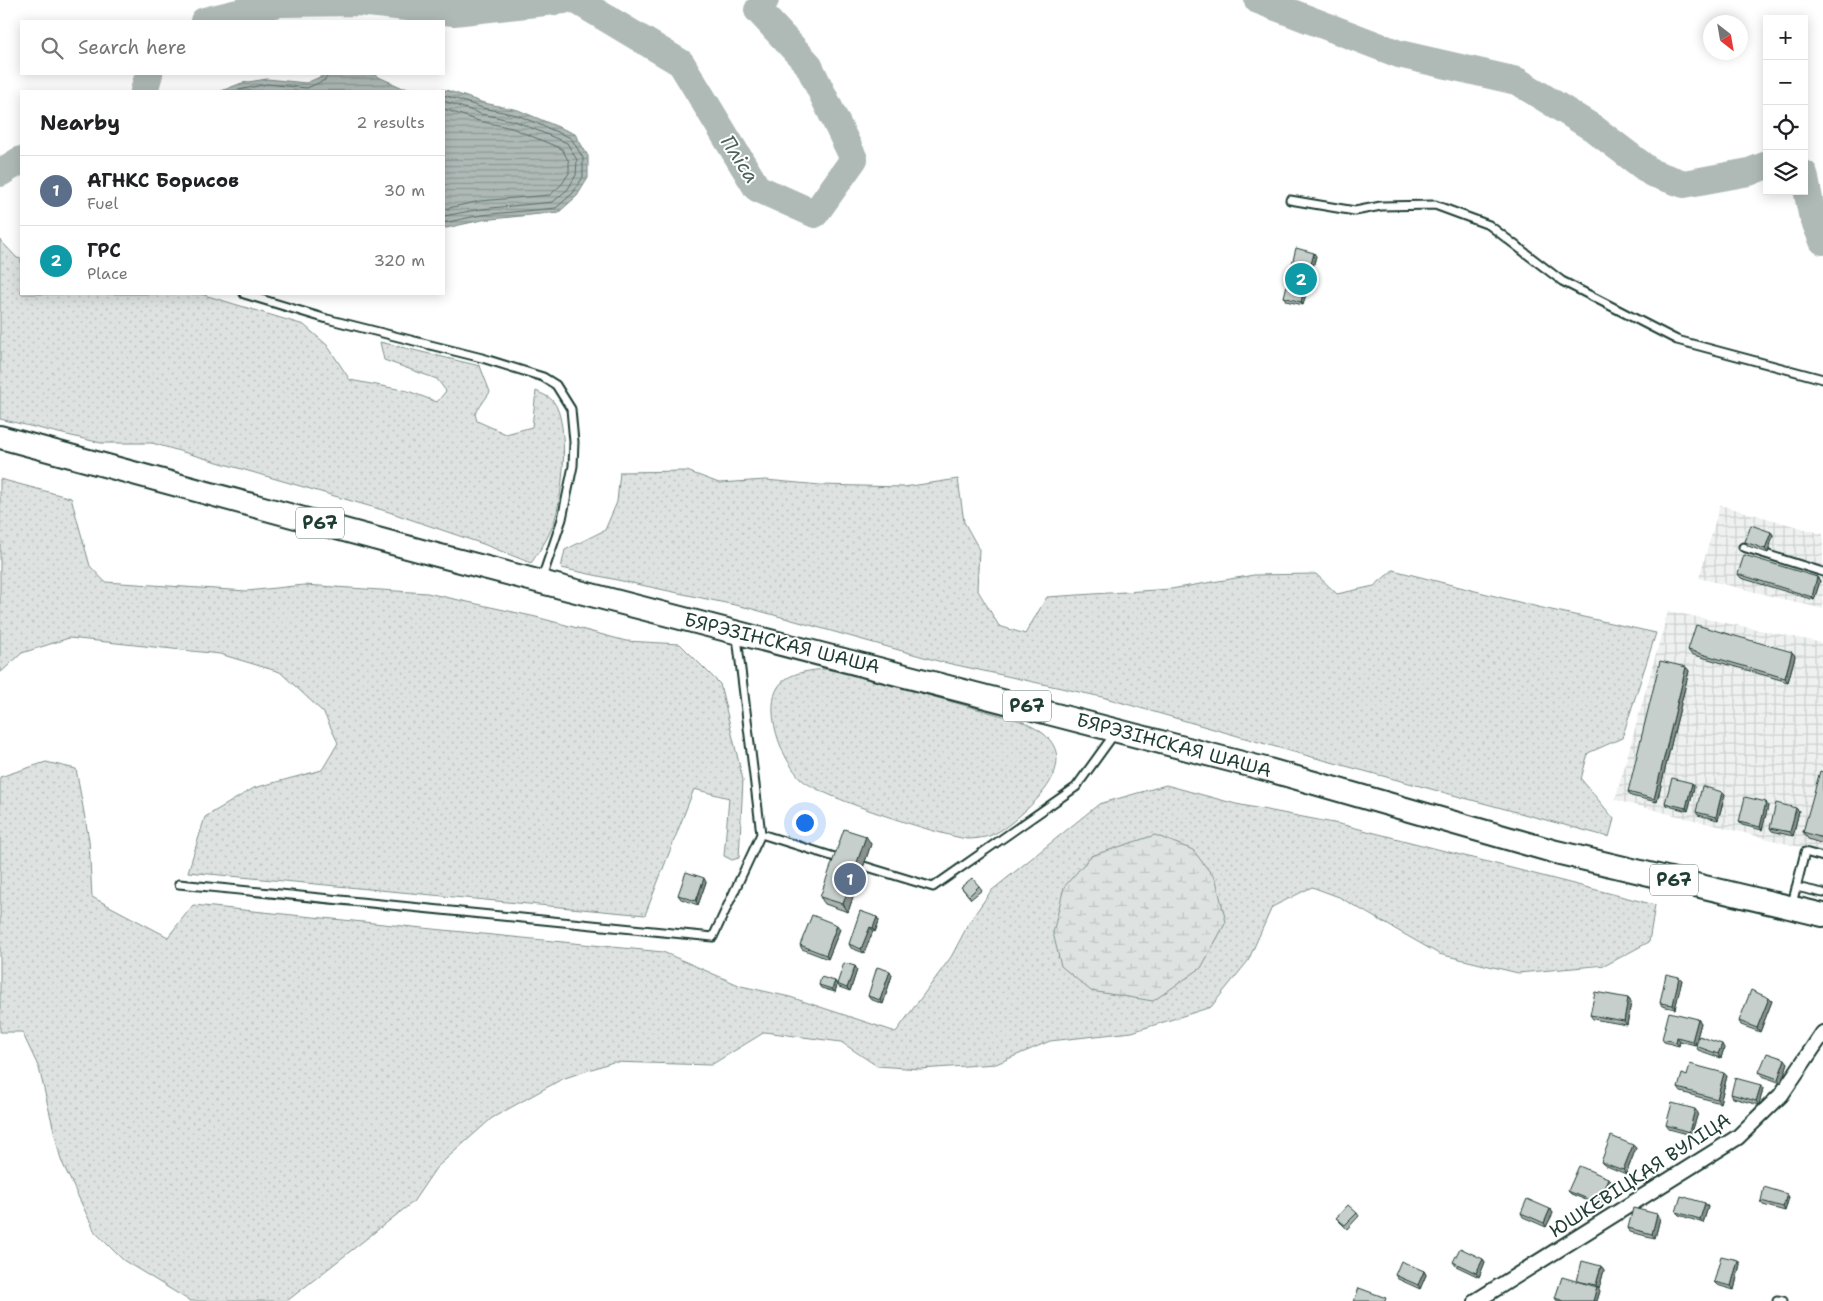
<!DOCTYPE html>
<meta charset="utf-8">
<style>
body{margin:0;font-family:"Shantell Sans",sans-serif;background:#f2f2f2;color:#202124}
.controls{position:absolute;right:15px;top:15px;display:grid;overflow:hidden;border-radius:0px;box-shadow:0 2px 12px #0003}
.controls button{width:45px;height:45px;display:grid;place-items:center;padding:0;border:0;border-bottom:1px solid #e0e0e0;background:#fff;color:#202124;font:25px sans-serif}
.compass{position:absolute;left:1703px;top:15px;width:45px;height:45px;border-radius:50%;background:#fff;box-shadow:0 2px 12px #0003;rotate:149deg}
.you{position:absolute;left:804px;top:822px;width:18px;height:18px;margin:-12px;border:4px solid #fff;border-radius:50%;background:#1a73e8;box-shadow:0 0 0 8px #1a73e833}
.badge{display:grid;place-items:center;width:32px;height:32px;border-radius:50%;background:#1f3d34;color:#fff;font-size:16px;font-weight:700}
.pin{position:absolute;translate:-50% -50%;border:2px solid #fff;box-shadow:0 1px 5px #0006}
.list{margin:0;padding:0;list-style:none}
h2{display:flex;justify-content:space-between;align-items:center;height:65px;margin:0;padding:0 20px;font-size:21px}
h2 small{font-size:16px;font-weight:400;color:#757577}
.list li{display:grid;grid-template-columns:32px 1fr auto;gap:15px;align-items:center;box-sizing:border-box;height:70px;padding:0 20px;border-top:1px solid #e0e0e0}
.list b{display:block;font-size:19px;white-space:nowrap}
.list p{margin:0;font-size:16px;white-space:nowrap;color:#757577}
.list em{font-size:16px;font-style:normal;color:#757577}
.icon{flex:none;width:28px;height:28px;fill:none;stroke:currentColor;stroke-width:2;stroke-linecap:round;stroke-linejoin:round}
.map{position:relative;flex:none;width:1823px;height:1301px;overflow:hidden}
.search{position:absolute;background:#fff;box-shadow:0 2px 12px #0003;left:20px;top:20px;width:425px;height:55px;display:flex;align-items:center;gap:12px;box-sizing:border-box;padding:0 18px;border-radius:0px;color:#757577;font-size:19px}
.panel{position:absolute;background:#fff;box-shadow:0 2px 12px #0003;left:20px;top:90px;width:425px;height:205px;border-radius:0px}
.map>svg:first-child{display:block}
</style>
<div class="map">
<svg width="1823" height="1301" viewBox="0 0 1823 1301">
<defs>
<pattern id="industrial-grid" width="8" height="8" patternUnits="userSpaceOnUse" patternTransform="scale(1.25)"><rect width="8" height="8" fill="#eef1f0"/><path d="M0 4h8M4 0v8" fill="none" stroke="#ccd0ce"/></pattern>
<pattern id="grass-dots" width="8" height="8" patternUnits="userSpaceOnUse" patternTransform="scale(1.25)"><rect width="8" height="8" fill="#dee3e2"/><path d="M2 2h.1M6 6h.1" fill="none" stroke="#bec4c2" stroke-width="1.8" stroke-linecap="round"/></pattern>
<pattern id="wetland-marsh" width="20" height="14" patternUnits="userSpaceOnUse" patternTransform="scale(1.25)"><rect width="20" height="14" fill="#dee3e2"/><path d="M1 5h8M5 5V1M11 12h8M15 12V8" fill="none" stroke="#bec4c2"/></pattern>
<pattern id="water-rules" width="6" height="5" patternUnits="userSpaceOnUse" patternTransform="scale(1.25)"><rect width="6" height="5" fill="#afbab7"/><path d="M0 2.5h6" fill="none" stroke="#8e9896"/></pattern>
</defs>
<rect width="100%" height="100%" fill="#fff"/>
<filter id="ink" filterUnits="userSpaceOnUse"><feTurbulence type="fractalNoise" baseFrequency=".02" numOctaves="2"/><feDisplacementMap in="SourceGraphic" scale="10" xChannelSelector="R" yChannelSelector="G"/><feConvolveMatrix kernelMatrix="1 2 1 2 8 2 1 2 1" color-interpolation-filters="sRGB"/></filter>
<g filter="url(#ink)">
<path fill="url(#industrial-grid)" d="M1720 505 1823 534V609L1699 578Z
M1668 611 1823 643V853L1615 800Z"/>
<path fill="url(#grass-dots)" stroke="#7e908b" d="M0 240 17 258 21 259V294H201L304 325 327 345 350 380 408 391 437 402 446 391 437 379 384 360 380 342 480 366 490 392 475 414 477 421 506 434 532 427 536 391C541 394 549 396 553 401 571 423 563 505 551 530 546 542 538 553 531 563L483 544 386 511 152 443H101L0 419Z
M687 471 719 483 766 480 820 485 904 487 958 479 964 522 979 549 977 589 999 626 1025 634 1047 597 1171 589 1254 575 1316 574 1337 594 1374 586 1393 570 1538 607 1656 633 1622 738 1588 753 1581 779 1614 819 1609 837 1290 751 1102 697 938 661 749 608 561 568 565 550 605 530 617 502 620 472Z
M0 479 71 498 90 566 105 582 247 591 304 585 427 593 536 617 626 641 680 644 720 684 743 780 739 858 732 860 724 856 729 798 694 789 645 915 188 872 205 817 254 788 322 770 338 743 324 713 280 672 220 654 69 638 22 653 0 673Z
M825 669 849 673 1024 722C1030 726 1038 729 1044 734 1073 759 1047 791 1026 810 1015 820 1003 831 989 836 983 838 973 839 967 839 940 835 816 796 800 778 785 761 774 735 773 713 771 676 795 672 825 669Z
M46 762 76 769 89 840 92 897 168 937 193 905 663 952 741 986 790 997 896 1032 951 957 970 921 991 891 1099 804 1166 785 1236 804 1344 825 1655 905 1649 942 1606 965 1518 973 1439 954 1339 897 1312 887 1272 907 1248 961 1211 1007 1132 1032 1050 1041 996 1064 920 1069 877 1066 841 1042 765 1032 711 1065 613 1062 562 1079 492 1118 436 1168 413 1202 287 1301H190L123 1260 95 1232 61 1160 39 1068 22 1032H0V777Z"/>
<path fill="url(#wetland-marsh)" stroke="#7e908b" d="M1155 835 1193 850 1216 880 1226 922 1201 968 1153 1001 1091 991 1061 966 1053 933 1064 887 1091 856Z"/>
<path fill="url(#water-rules)" stroke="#758883" d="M327 74H372L403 88 446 90 484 103 518 110 575 134 588 156V178L577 196 559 212 482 220 446 228 444 227V91H221L242 83 267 79 306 83Z"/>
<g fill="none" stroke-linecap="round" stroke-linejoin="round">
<path stroke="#596f68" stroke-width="1" d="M234 91 267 84 307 88 325 80 328 74
M444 95 483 108 517 115 571 138 583 158V177L573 193 556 208 481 215 444 223
M444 101 481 114 515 121 567 143 577 160 576 175 568 189 553 202 481 209 444 216
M444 109 479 121 512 128 562 149 569 162V173L562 184 550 195 480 201 444 209"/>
<path stroke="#afbab7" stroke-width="28" d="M576 0 681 63 757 188 815 214 854 159 808 64 758 10 765 0
M1258 0 1399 54 1517 81 1593 128 1652 173 1684 184 1749 172 1767 165
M204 21 280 3 358 2 454 12 564 0
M144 91 149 74
M0 173 21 160
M1804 174 1812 214 1823 241"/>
<g stroke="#1f3d34" stroke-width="11">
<path id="service" d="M1290 200 1355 211 1381 206 1435 205 1489 225 1562 281 1677 340 1823 379
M244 294 327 319 482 358 543 377 556 385 571 409 574 442 573 466 562 519 542 578
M1743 547 1823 572
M737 637 761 834 841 859
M864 866 933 887 1076 787 1115 733
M179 884 713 937 761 834
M1796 887 1823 893
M1792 904 1805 852 1823 857
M1777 1300 1783 1301"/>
</g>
<g stroke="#1f3d34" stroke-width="18">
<path id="minor" d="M1476 1301 1738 1137 1781 1095 1823 1033"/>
</g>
<g stroke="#1f3d34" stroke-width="26">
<path id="primary" d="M0 437 433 554 1269 770 1556 852 1823 915"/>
</g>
<use href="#service" stroke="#fff" stroke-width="7"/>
<use href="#minor" stroke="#fff" stroke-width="14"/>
<use href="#primary" stroke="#fff" stroke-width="22"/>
</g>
<path fill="#abb2af" stroke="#1f3d34" d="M1316 256 1303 305 1286 301 1284 297Z
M1771 532 1773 535 1768 553 1748 546 1745 542Z
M1738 574 1817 577 1820 581 1814 600 1741 578Z
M1688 650 1792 652 1795 656 1788 682 1691 654Z
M1686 667 1689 671 1657 802 1631 796 1628 792Z
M1823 772V844L1808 839 1803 832Z
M1694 787 1688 811 1668 806 1665 803Z
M1725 795 1718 820 1698 815 1696 812Z
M1768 806 1762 830 1742 825 1739 822Z
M1799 811 1793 836 1772 831 1770 828Z
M871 844 848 912 825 904 820 897Z
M706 882 698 905 681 899 678 895Z
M979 886 982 890 971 899 961 887Z
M877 917 879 921 875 932 873 931 864 953 851 948 849 944Z
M840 929 828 959 802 949 800 945Z
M855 966 857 970 850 991 839 987 837 984Z
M892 975 883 1004 870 999 868 996Z
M1682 980 1675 1009 1662 1006 1660 1003Z
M835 981 837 985 835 992 821 988 819 985Z
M1628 998 1631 1002 1627 1025 1593 1019 1590 1015Z
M1772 1001 1760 1032 1741 1025 1739 1021Z
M1698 1019 1701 1023 1695 1045 1680 1041 1679 1046 1664 1042 1662 1039Z
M1696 1046 1724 1048 1721 1058 1698 1050Z
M1788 1063 1781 1083 1762 1076 1759 1072Z
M1687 1076H1727L1720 1103 1681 1092 1678 1088Z
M1763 1088 1759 1105 1733 1098 1731 1094Z
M1698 1113 1691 1135 1669 1129 1666 1125Z
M1633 1145 1636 1148 1626 1174 1604 1165 1601 1162Z
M1608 1178 1611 1181 1601 1206 1571 1194 1568 1191Z
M1789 1197 1785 1211 1763 1205 1761 1201Z
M1705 1203 1708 1207 1703 1223 1679 1215 1676 1212Z
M1550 1209 1553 1213 1546 1227 1523 1217 1521 1213Z
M1357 1213 1359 1216 1347 1229 1336 1218Z
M1660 1218 1655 1238 1630 1232 1628 1228Z
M1483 1259 1485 1262 1479 1277 1456 1266 1453 1262Z
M1738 1260 1740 1264 1734 1290 1717 1285 1714 1282Z
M1601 1266 1604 1270 1599 1289H1598L1600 1291 1597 1301H1557L1555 1298 1578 1282 1577 1281Z
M1424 1271 1426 1275 1420 1289 1398 1279 1395 1275Z"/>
<path fill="#8b918f" stroke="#1f3d34" d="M1314 253 1316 256 1303 305 1301 302Z
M1771 532 1773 535 1768 553 1765 549Z
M1817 577 1820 581 1814 600 1812 597Z
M1792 652 1795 656 1788 682 1785 678Z
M1686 667 1689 671 1657 802 1654 799Z
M1692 783 1694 787 1688 811 1686 808Z
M1722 792 1725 795 1718 820 1716 817Z
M1766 802 1768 806 1762 830 1760 827Z
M1796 808 1799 811 1793 836 1790 832Z
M866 836 871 844 848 912 843 904Z
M704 878 706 882 698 905 696 901Z
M877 917 879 921 875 932 873 928Z
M837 925 840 929 828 959 826 955Z
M870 927 873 931 864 953 861 949Z
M855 966 857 970 850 991 847 988Z
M890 971 892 975 883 1004 880 1000Z
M1679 977 1682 980 1675 1009 1673 1005Z
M835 981 837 985 835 992 832 989Z
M1628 998 1631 1002 1627 1025 1624 1021Z
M1769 998 1772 1001 1760 1032 1757 1028Z
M1698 1019 1701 1023 1695 1045 1692 1041Z
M1677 1037 1680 1041 1679 1046 1676 1042Z
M1722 1044 1724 1048 1721 1058 1718 1054Z
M1785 1059 1788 1063 1781 1083 1778 1079Z
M1724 1073 1727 1076 1720 1103 1717 1099Z
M1761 1085 1763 1088 1759 1105 1756 1101Z
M1695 1109 1698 1113 1691 1135 1689 1132Z
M1633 1145 1636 1148 1626 1174 1623 1170Z
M1608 1178 1611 1181 1601 1206 1598 1203Z
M1787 1194 1789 1197 1785 1211 1783 1207Z
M1705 1203 1708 1207 1703 1223 1700 1219Z
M1550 1209 1553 1213 1546 1227 1544 1223Z
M1657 1214 1660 1218 1655 1238 1652 1234Z
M1483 1259 1485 1262 1479 1277 1476 1273Z
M1738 1260 1740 1264 1734 1290 1731 1286Z
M1601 1266 1604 1270 1599 1289 1596 1285Z
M1424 1271 1426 1275 1420 1289 1418 1285Z
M1597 1287 1600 1291 1597 1301H1593Z"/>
<path fill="#c7cfcc" stroke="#1f3d34" d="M1296 248 1314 253 1301 302 1284 297Z
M1751 525 1771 532 1765 549 1745 542Z
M1744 555 1817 577 1812 597 1738 574Z
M1696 625 1792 652 1785 678 1688 650Z
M1660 661 1686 667 1654 799 1628 792Z
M1820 771 1823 772V838L1803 832Z
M1672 778 1692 783 1686 808 1665 803Z
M1702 786 1722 792 1716 817 1696 812Z
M1745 797 1766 802 1760 827 1739 822Z
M1776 803 1796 808 1790 832 1770 828Z
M844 829 866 836 843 904 820 897Z
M686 872 704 878 696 901 678 895Z
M972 878 979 886 969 896 961 887Z
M860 911 877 917 873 928 870 927 861 949 849 944Z
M812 915 837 925 826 955 800 945Z
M844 963 855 966 847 988 837 984Z
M877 967 890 971 880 1000 868 996Z
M1666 974 1679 977 1673 1005 1660 1003Z
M821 977 835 981 832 989 819 985Z
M1751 990 1769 998 1757 1028 1739 1021Z
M1595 992 1628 998 1624 1021 1590 1015Z
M1669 1012 1698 1019 1692 1041 1677 1037 1676 1042 1662 1039Z
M1699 1036 1722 1044 1718 1054 1696 1046Z
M1767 1053 1785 1059 1778 1079 1759 1072Z
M1690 1064 1724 1073 1717 1099 1678 1088 1682 1074 1687 1076Z
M1735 1078 1761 1085 1756 1101 1731 1094Z
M1672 1103 1695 1109 1689 1132 1666 1125Z
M1611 1136 1633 1145 1623 1170 1601 1162Z
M1579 1166 1608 1178 1598 1203 1568 1191Z
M1764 1187 1787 1194 1783 1207 1761 1201Z
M1681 1196 1705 1203 1700 1219 1676 1212Z
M1527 1199 1550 1209 1544 1223 1521 1213Z
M1348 1205 1357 1213 1345 1225 1336 1218Z
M1633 1208 1657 1214 1652 1234 1628 1228Z
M1460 1248 1483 1259 1476 1273 1453 1262Z
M1721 1256 1738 1260 1731 1286 1714 1282Z
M1401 1261 1424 1271 1418 1285 1395 1275Z
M1582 1261 1601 1266 1596 1285 1577 1281Z
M1562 1277 1597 1287 1593 1301H1564L1555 1298Z
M1359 1288 1386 1298 1385 1301H1354Z"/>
</g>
<g text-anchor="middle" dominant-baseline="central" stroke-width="4" stroke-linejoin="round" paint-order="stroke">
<g fill="#fff" stroke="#627771" stroke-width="1">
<rect x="296" y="507.5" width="48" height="31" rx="4"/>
<rect x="1003" y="690.5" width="48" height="31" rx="4"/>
<rect x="1650" y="864.5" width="48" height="31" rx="4"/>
</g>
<g font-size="18" font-weight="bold" fill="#1f3d34">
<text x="320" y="523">Р67</text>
<text x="1027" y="706">Р67</text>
<text x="1674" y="880">Р67</text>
</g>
<g font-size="19" fill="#1f3d34" stroke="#fff">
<text transform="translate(782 643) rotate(14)">БЯРЭЗІНСКАЯ ШАША</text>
<text transform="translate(1174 745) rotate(15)">БЯРЭЗІНСКАЯ ШАША</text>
<text transform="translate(1640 1175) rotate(-33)">ЮШКЕВІЦКАЯ ВУЛІЦА</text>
</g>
<g font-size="20" font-style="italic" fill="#4a625b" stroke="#fff">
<text transform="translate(740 159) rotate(57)">Пліса</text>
</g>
</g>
</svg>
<div class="controls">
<button>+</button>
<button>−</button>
<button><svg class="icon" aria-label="locate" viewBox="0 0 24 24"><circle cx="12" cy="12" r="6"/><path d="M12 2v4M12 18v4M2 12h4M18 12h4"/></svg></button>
<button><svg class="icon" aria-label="layers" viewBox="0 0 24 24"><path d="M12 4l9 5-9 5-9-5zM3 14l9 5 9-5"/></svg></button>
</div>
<svg class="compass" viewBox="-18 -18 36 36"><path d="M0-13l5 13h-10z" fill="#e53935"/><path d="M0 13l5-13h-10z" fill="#757577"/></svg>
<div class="you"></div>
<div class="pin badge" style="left:850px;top:879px;background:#5c6f8a">1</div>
<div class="pin badge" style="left:1301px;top:279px;background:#0f9aa8">2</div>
<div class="search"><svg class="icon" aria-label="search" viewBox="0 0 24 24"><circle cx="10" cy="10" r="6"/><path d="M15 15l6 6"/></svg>Search here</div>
<section class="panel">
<h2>Nearby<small>2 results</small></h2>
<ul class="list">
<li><span class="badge" style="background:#5c6f8a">1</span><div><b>АГНКС Борисов</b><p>Fuel</p></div><em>30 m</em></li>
<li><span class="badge" style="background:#0f9aa8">2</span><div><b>ГРС</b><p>Place</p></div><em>320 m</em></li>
</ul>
</section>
</div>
